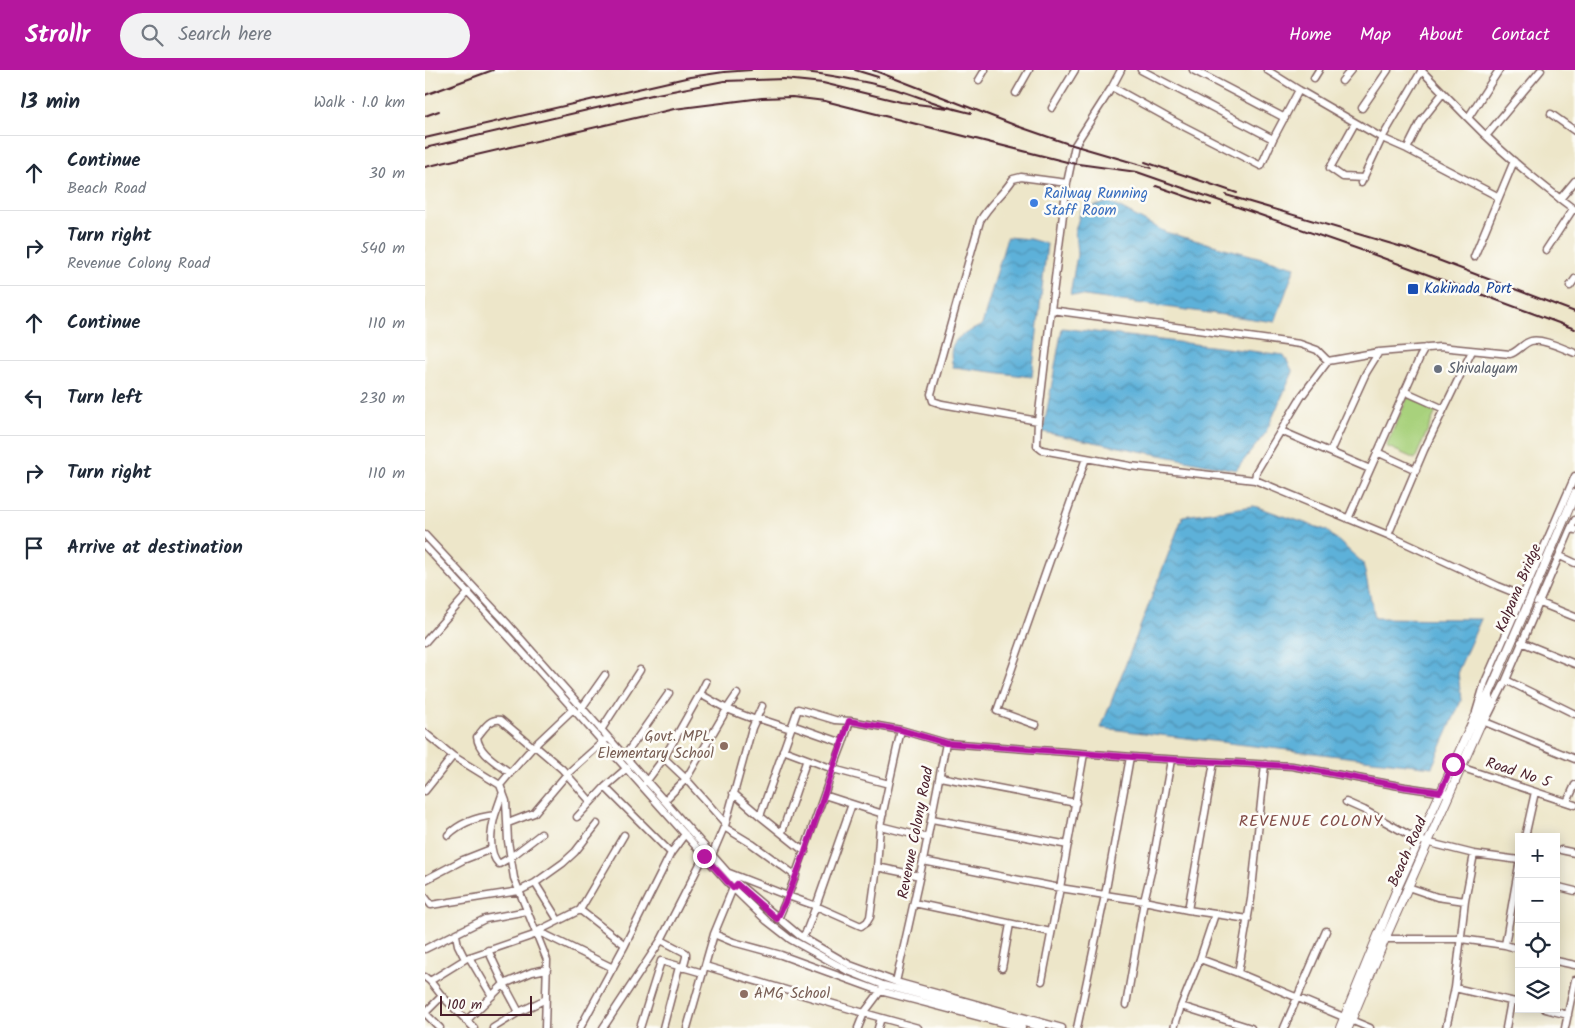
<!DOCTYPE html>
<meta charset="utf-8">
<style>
body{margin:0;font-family:Kalam,sans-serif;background:#f2f2f3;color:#1f2937}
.controls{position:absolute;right:15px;bottom:15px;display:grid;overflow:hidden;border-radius:0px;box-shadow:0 2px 12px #0003}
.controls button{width:45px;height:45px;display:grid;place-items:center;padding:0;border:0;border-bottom:1px solid #e0e1e3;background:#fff;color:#1f2937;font:25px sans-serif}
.scale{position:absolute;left:15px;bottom:12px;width:92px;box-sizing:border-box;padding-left:5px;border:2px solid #4a1f2b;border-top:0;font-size:14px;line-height:18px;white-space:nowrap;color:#4a1f2b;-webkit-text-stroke:4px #fdfcf7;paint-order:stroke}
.stop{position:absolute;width:15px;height:15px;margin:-11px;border:4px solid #b5179e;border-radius:50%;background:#fff}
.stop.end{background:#b5179e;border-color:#fff;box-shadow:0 1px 5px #0008}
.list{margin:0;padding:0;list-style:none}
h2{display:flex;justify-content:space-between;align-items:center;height:65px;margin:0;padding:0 20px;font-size:21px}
h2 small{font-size:16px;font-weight:400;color:#747a83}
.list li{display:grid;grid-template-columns:32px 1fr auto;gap:15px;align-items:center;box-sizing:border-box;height:75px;padding:0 20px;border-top:1px solid #e0e1e3}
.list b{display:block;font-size:19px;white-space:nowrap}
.list p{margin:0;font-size:16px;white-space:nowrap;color:#747a83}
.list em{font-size:16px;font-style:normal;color:#747a83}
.icon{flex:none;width:28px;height:28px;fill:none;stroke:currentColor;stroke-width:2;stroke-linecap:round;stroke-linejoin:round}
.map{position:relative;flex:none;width:1150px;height:958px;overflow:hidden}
header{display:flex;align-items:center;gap:30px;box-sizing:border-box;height:70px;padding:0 25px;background:#b5179e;color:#fff}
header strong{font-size:24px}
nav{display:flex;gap:28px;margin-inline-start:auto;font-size:18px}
.search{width:350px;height:45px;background:#f2f2f3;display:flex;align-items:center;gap:12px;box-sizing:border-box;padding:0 18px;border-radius:28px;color:#747a83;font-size:19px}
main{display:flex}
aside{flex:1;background:#fff}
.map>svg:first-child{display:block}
</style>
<header>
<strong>Strollr</strong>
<div class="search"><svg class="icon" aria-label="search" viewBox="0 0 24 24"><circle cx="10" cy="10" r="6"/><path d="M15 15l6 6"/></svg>Search here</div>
<nav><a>Home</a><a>Map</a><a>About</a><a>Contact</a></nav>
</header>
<main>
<aside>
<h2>13 min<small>Walk · 1.0 km</small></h2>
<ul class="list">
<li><svg class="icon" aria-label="ahead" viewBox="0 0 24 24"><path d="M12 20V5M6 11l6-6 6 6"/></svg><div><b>Continue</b><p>Beach Road</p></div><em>30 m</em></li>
<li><svg class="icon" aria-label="right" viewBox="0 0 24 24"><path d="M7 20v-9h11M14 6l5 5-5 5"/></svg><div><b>Turn right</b><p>Revenue Colony Road</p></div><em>540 m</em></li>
<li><svg class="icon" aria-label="ahead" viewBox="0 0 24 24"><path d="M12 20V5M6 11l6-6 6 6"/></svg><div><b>Continue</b></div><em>110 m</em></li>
<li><svg class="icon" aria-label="left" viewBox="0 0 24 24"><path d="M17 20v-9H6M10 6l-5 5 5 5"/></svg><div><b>Turn left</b></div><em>230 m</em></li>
<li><svg class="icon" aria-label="right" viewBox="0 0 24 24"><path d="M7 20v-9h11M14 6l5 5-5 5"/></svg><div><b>Turn right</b></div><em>110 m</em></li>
<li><svg class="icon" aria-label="arrive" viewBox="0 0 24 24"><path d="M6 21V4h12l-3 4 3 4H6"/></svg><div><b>Arrive at destination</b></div></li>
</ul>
</aside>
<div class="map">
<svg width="1150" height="958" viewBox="0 0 1150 958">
<defs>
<pattern id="water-waves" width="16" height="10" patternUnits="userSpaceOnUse" patternTransform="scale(1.25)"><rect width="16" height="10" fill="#5db1d9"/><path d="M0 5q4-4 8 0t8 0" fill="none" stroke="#4f8fb0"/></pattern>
</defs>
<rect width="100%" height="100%" fill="#fdfcf7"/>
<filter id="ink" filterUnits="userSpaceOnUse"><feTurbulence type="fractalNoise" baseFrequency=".02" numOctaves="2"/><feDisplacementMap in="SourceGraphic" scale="10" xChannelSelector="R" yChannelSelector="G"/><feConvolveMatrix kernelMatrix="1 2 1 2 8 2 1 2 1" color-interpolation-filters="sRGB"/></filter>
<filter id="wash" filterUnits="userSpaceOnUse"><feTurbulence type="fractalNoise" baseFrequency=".0096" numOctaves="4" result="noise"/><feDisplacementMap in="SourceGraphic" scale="20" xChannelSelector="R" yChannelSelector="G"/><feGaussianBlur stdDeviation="1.12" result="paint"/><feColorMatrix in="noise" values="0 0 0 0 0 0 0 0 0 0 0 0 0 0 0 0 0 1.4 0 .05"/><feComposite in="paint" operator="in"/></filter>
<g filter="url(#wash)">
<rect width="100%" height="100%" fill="#ede6c9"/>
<path fill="#a8d17c" stroke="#797854" d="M983 327 1012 339 990 389 961 376Z"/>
<path fill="url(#water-waves)" stroke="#546882" d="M684 132 740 162 870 197 850 252 645 224 652 185 650 161 656 140Z
M582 167 605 169 622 174 607 307 528 297C521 268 535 267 557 255Z
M637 258 859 285 868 302 840 364 811 400 618 362Z
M829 436 901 460 938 493 950 548 1056 549 1033 601 1036 631 1007 697 676 658 758 446Z"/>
</g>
<g filter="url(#ink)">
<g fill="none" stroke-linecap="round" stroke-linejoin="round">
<g stroke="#836562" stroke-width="9">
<path id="minor" d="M696 0 687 17 650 75 642 113 626 240 613 351 612 376 617 380 705 396 830 410
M716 0 848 69
M768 0 860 48
M842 0 874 20 957 68 936 113
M996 0 1043 48
M1074 0 1043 48C1076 82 1112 112 1150 140
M889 8 894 0
M554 10 560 0
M917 11 926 0
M687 17 756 55 836 96 848 69 874 20
M591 23 604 0
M1018 23 996 51 982 79 1074 127
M627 38 650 0
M937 38 963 0
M1126 44 1150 61
M930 53 905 98 918 107 939 108
M1061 66 1116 0
M982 79 957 68 997 0
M1135 129 1150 111
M1121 180 1148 139
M1049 187 1089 91
M1145 216 1150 209
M626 240 875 274 892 280 903 291
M1150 283C1139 279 1117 268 1106 271 1098 273 1093 282 1085 284L1015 277 954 282 903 291 876 327 831 402 830 410 963 465 1073 516 1150 547
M979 321 1019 339
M613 351 517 334 508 331 506 324 555 151C564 134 578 125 588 109L596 107 642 113
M856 361 905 382 941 303 954 282
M905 382 945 399
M952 382 991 400
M923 449 995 287 1000 278
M1146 458 1150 450
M0 465 81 552 311 812 375 866 425 895 471 912 637 958
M963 465 999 380 1047 281
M0 476 91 575 308 818 342 851 365 869 423 901 458 915 618 958
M1135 486 1150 493
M0 572 44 522
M1096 572 1150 594
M1081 610 1146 458 1150 460
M275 624 281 612
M156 639 180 605
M1051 642 1060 612 1150 406
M332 648 366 659
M1060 652 1081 610 1150 644
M1058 654 1060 652 1150 689
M367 655 418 673 408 699 464 714 455 756 503 768
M611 655 572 641 661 388
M176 660 215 600
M0 663 28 686 75 715
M418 673 425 651 476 660 521 673
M110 676 137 699 166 732
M108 677 85 703C73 693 54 684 52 667 59 659 64 648 76 650L108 677 147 640
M199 687 244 623
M705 687 680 825 719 831 726 802 746 690
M382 689 408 699 399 725
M789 692 763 840 790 844
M840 694 826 829 813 903 945 958
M1032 696 1150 735
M85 703 75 715 81 731 83 771 89 808 122 890 120 958
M515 707 651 733
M221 712 239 688
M464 714 476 660
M180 717 246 783
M0 721 28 686
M308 723 335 746
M239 731 261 709 239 688 275 624 302 639 312 624
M921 732 939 740 993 770 1049 784 1094 790
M1142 732 1150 715
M427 734 391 836 363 826 399 725 458 744
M70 745C66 760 62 782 74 794L86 787 116 764
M152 747 180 717 202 698
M507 749 643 775
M83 753 109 743 142 704 180 670
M300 753 261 709 302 639 331 650
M300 756 327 658 337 636
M455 756 452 797 495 806
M357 762 382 689 358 680
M23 765C35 753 53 747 70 745L78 722
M1100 767 1110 722
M1136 780 1150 783
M380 782 335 746 373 639 410 650 425 651
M1049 784 1040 831 1030 918 1094 933
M287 785 299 757 327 774 371 806
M498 791 635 818 617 911
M304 803 363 826 353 849
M0 810 38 790 66 779
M110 813 138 793 150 782 172 754
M983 817 1012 827 1040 831
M1134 817 1150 821
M0 827 6 835 94 821 110 813 133 850
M489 833 626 862
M155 840 199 765
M111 862 155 840 200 875
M111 862 121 865 188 898
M289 864 308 872 356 885 455 921 597 958
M31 865 33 875 40 889
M377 867 381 862 391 836 436 856 442 852 445 847 452 797
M960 869H1036L1080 875 1094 795
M236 870 261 883V887L258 898
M1080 875 1094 879
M0 879 60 849 102 841
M63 880 79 914 107 902 122 899
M44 887 67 926
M1131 891 1150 895
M280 896 439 943 433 958
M577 898 585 854
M813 903 775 889 790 844 823 849
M0 907 5 911 42 888 112 864
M471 912 498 791 521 673 721 688 867 696 980 717 1020 723
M457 919 439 943 493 958
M17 926 49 958
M701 935 719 831 763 840
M756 936 775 889
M1120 939 1143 945
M0 943 17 926 5 911
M0 943 15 958
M41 951 79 914 94 942
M68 958 94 942 121 929
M155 958 200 875 246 783 260 764
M178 958 236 870 279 786
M215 958 236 891 278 903
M238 958 254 897
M262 958 289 864 308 818 311 815
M453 958 456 948
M652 958 680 825 635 818 659 684
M749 958 756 936 826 958
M859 958 901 861
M1021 958 1030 918
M1081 958 1086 931
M1140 958 1150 910"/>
</g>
<g stroke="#836562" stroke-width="10">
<path id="major" d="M1107 525 1150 424
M915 958 974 814 1050 647 1064 624 1103 534
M923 958 960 869 1064 635V626"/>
</g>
<use href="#minor" stroke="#fff" stroke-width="6"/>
<use href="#major" stroke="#fff" stroke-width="8"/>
<path stroke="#4a1f2b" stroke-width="2" d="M364 0C400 4 435 10 470 19 496 27 520 38 546 43
M430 0 453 7
M448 0 592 56 641 73 726 98
M0 25 68 0
M0 46 14 41
M0 68 265 7 299 2 326 0
M0 78 227 25 299 11 359 9 398 13 476 32 523 38
M720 92 812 123
M0 97 249 39 337 28 367 27 400 31 646 93 712 102 939 181 1150 259
M731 116 786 135
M801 125 984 179 1150 242"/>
<g stroke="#836562" stroke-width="10" stroke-linecap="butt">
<path id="major-bridge" d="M1103 534 1107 525"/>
</g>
<use href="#major-bridge" stroke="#fff" stroke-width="8"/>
</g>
</g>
<g fill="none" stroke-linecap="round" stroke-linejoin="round" filter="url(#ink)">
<path stroke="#b5179e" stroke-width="6" d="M279 786 308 818 312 814 352 849 363 826 380 782 424 651 476 660 521 673 721 688 867 696 980 717 1015 722 1028 694"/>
</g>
<circle fill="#3f7fe0" stroke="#fdfcf7" stroke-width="2" cx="609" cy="133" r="5"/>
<rect fill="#1a4fb4" stroke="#fdfcf7" stroke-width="2" x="982" y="213" width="12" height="12" rx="2.5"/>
<circle fill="#6b7280" stroke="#fdfcf7" stroke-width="2" cx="1013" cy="299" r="5"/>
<g fill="#8d6e63" stroke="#fdfcf7" stroke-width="2">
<circle cx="299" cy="676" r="5"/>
<circle cx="319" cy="924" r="5"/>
</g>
<g text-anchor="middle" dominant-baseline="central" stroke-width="5" stroke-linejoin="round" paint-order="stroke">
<g font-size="15" fill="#366cbe" stroke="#fdfcf7" text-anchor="start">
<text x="619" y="124">Railway Running<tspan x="619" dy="17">Staff Room</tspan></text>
</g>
<g font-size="15" fill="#164399" stroke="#fdfcf7" text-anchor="start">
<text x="999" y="219">Kakinada Port</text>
</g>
<g font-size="15" fill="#5b616d" stroke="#fdfcf7" text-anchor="start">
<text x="1023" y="299">Shivalayam</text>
</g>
<g font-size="15" fill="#4a1f2b" stroke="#fdfcf7">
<text transform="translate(1094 518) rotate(-67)">Kalpana Bridge</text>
<text transform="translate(1093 703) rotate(18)">Road No 5</text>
<text transform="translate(491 763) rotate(-79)">Revenue Colony Road</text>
<text transform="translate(983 782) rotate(-66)">Beach Road</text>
</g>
<g font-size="15" fill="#785e54" stroke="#fdfcf7" text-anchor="end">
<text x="289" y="667">Govt. MPL.<tspan x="289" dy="17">Elementary School</tspan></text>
<text x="329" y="924" text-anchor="start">AMG School</text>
</g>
<g font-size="16" letter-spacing="1" fill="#824c47" stroke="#fdfcf7">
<text x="886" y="751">REVENUE COLONY</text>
</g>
</g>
</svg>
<div class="controls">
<button>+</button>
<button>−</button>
<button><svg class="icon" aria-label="locate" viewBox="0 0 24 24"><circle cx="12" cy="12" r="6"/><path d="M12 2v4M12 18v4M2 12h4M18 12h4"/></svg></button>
<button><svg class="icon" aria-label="layers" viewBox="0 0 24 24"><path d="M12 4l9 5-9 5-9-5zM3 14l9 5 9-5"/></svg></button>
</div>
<div class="scale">100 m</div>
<div class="stop" style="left:1028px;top:694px"></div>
<div class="stop end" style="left:279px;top:786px"></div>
</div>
</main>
